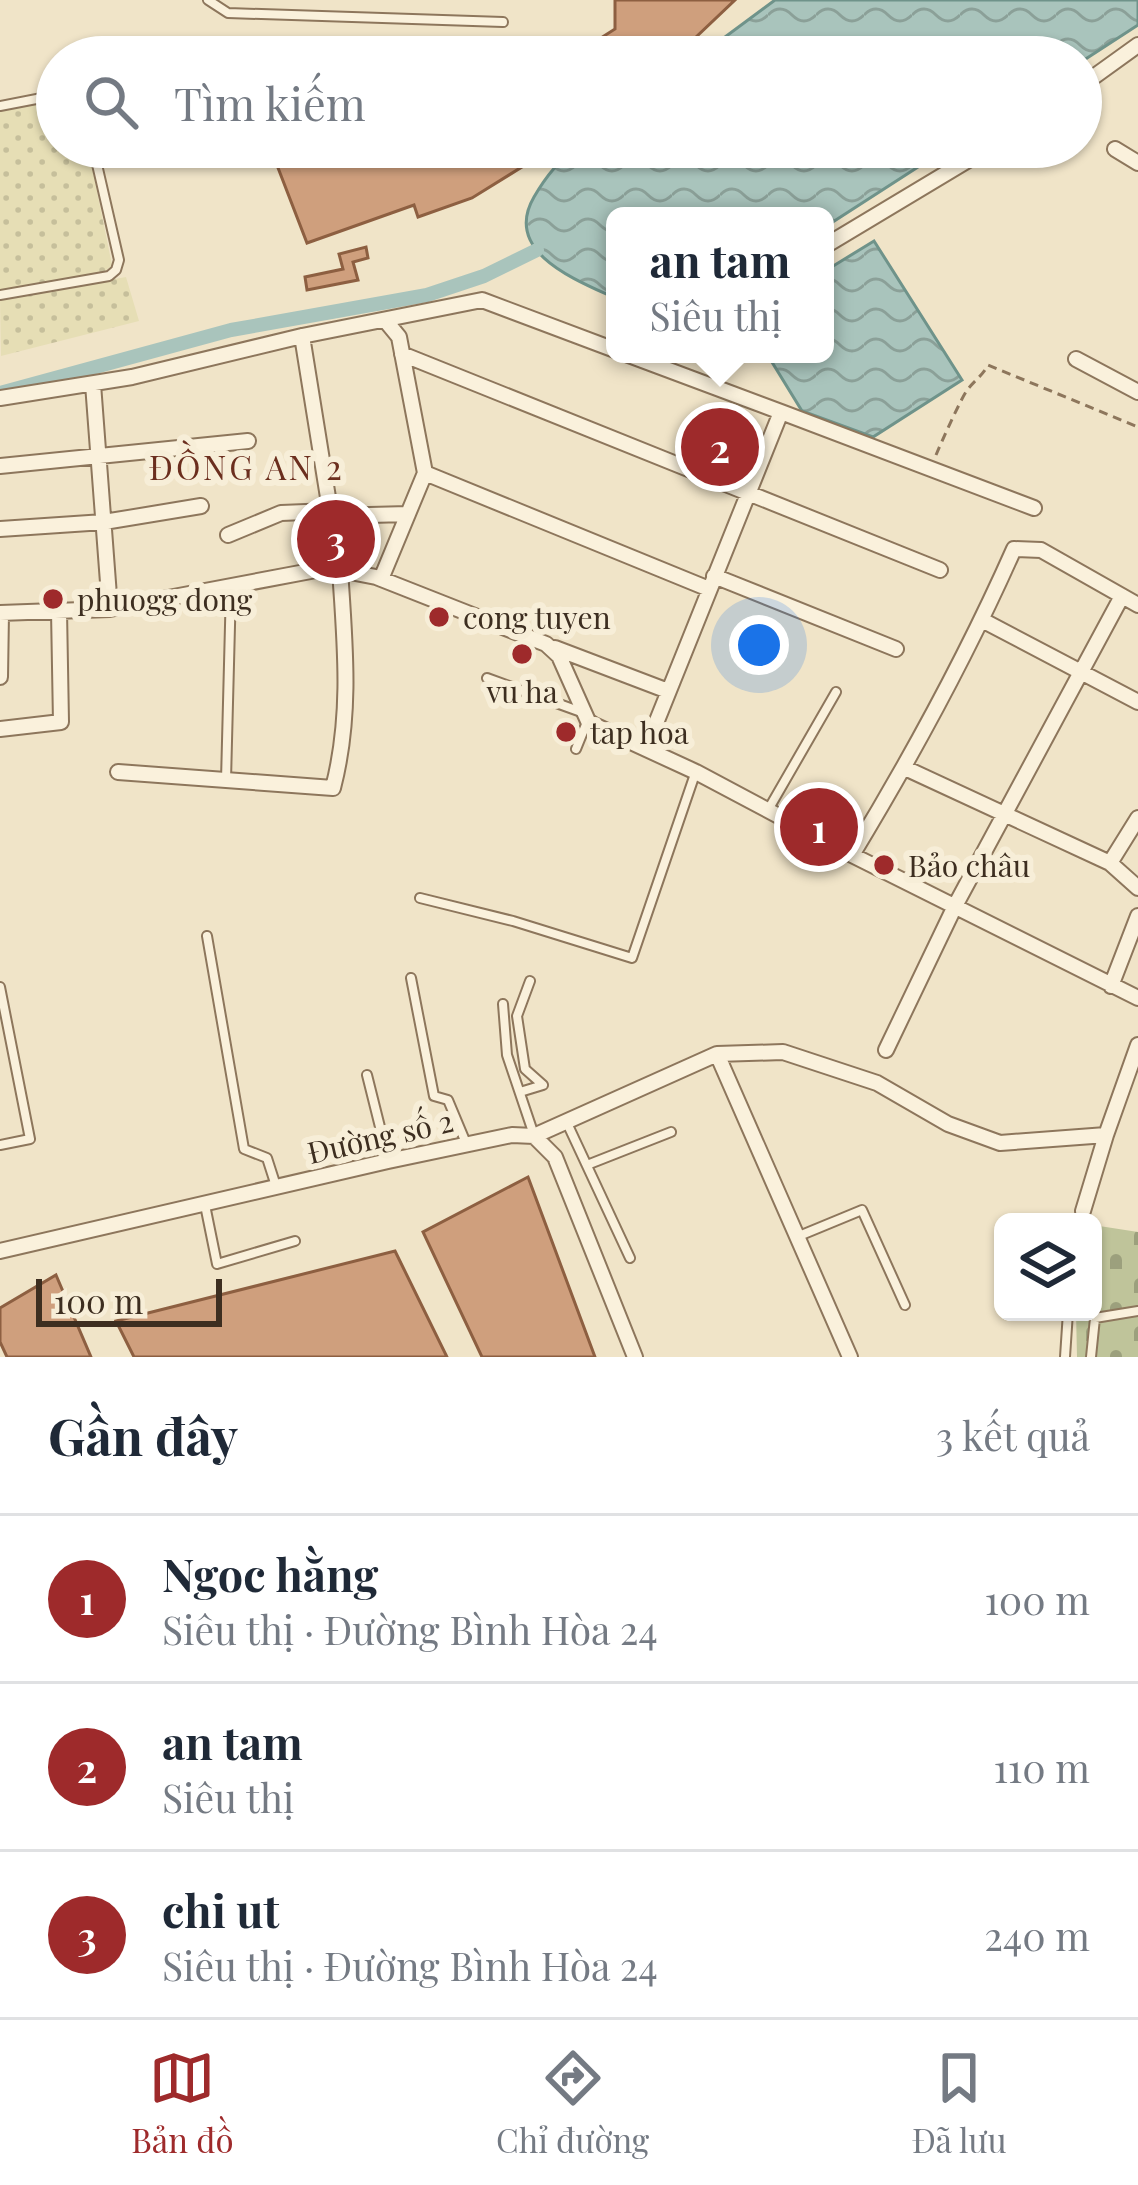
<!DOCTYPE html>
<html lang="vi">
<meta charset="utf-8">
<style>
body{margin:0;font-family:"Playfair Display",serif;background:#f2f2f3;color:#1f2937}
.controls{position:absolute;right:36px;bottom:36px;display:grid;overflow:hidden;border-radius:18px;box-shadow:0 3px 9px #0004}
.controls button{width:108px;height:108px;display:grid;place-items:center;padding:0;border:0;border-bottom:3px solid #e0e1e3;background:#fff;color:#1f2937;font:60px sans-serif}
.scale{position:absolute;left:36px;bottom:30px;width:186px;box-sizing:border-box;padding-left:12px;border:6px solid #3d2e20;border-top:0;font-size:33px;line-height:42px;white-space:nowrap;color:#3d2e20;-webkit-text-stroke:9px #f7eed8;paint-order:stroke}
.you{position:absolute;left:759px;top:645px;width:42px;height:42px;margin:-30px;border:9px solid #fff;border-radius:50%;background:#1a73e8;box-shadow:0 0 0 18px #1a73e833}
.badge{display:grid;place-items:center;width:78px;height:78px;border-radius:50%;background:#9e2a2b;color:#fff;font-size:39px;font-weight:700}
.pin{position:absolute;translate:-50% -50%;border:6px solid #fff;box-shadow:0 3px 12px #0006}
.popup{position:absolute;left:606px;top:207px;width:228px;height:156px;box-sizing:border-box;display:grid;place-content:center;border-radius:18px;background:#fff;filter:drop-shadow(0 3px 9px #0005);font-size:39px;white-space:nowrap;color:#747a83}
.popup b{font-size:45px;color:#1f2937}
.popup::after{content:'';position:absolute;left:50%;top:100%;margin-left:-24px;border:24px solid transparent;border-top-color:#fff}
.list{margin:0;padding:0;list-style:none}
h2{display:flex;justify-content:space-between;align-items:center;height:156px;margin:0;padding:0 48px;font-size:51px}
h2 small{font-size:39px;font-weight:400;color:#747a83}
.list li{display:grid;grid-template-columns:78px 1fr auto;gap:36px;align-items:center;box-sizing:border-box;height:168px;padding:0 48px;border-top:3px solid #e0e1e3}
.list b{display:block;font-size:45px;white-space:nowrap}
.list p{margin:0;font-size:39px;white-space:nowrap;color:#747a83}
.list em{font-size:39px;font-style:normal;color:#747a83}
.icon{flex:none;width:66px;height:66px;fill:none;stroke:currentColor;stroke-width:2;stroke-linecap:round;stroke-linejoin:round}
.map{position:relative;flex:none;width:1138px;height:1357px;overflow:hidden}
.search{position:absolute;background:#fff;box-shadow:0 3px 9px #0004;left:36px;right:36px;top:36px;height:132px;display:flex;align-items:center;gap:30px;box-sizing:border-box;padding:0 42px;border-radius:66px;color:#747a83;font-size:45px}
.sheet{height:660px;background:#fff}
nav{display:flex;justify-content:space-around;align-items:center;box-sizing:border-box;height:168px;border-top:3px solid #e0e1e3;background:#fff;font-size:33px;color:#747a83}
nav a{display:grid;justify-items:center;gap:6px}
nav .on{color:#9e2a2b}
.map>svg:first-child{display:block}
</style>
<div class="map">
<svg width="1138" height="1357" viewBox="0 0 1138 1357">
<defs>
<pattern id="farmland-dots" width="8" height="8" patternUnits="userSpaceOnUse" patternTransform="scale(3)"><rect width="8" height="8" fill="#e6deb5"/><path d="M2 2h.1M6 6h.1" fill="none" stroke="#c6bf9b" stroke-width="1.8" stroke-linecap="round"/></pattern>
<pattern id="cemetery-stones" width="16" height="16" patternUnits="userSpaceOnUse" patternTransform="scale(3)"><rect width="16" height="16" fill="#bfc49a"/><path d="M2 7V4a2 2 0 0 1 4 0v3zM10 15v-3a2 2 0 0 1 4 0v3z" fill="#9ca07d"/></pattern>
<pattern id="water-waves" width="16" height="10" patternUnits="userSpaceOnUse" patternTransform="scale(3)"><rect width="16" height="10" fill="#a9c4bc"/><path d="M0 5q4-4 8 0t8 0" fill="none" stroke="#8ba098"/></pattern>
</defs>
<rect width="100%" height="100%" fill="#f0e4c8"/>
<path fill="url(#farmland-dots)" d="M57 99V147H88L112 265 103 273 0 290V110Z
M126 277 139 321 1 356 0 299Z"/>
<path fill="url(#cemetery-stones)" d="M1093 1225 1138 1232V1357H1077L1076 1312H1093Z"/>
<path fill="url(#water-waves)" stroke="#6f938a" stroke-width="3" d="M775 0H1138V25L1081 62V57H698Z
M577 147H949L825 227V216H615V298C576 280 502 252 534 197 545 178 559 160 577 147Z
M874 241 962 380 873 437 802 411 767 354H825V271Z"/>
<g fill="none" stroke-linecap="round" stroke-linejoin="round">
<path stroke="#a9c4bc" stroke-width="14" d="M0 393 231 330 427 295 484 276 537 250"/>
</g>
<path fill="#cf9f7d" stroke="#8d5f41" stroke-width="3" d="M615 0H735L675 57H571L615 29Z
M270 147H554L472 198 418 217 414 205 307 243Z
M366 247 368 258 353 262 358 280 307 290 305 277 343 269 339 254Z
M528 1177 595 1357H482L423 1232Z
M395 1251 447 1357H134L116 1321Z
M56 1275 91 1357H7L0 1342V1308Z"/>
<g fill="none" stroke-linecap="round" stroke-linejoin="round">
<g stroke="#8d765c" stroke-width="12">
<path id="lane" d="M208 0 228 13 503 22
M0 106 57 95
M0 295 109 276 116 270 119 260 93 147
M487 678 584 713
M576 749 587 722
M226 780 231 587
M768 810 836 692
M420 898 513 921 632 958 695 774
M207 936 244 1149 267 1158 276 1186
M411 978 434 1096 448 1100 466 1143
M0 987 30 1139 0 1145
M503 1004 507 1055 534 1135
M367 1075 388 1159
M520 1092 543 1085 525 1069 517 1016 530 981
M567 1123 630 1258
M587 1165 671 1132
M205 1205 217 1264 295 1241
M799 1236 862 1210 905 1305
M1065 1357 1068 1312
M1091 1357 1095 1318 1138 1311"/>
</g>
<g stroke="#8d765c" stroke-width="18">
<path id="street" d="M1081 86 1138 45
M1115 149 1138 163
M825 246 990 147
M385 320 399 337 425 473
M302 336 331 516 408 514
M402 354 940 570
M626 354 781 412 646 748
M711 354 712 366
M1076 359 1138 392
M93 384 110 609
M0 398 132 377 302 336 482 300 615 350
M781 412 1034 508
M0 466 248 441
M0 529 104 522 201 506
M228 535 281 513 331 511
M714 576 896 649
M381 579 425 473 709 589
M0 613 110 609 316 570H340L376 577 546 644 559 656 588 721 594 725 696 772 852 855 1138 998
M982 620 1138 702
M555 648 668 691
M0 677 1 613
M0 729 61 722 59 611
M905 768 1110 863 1138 888
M118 772 333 788C352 715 345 644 340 570
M852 855C912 756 967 655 1014 549L1041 550 1138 605
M1110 863 1138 818
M1111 986 1138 916
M886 1050 955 906 1122 596
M717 1054 783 1052 877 1083 948 1124 1000 1143 1106 1135 1083 1211
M1106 1135 1138 1045
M534 1136 717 1054 850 1357
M0 1251 388 1161 512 1135 534 1136 555 1157 635 1357"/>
</g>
<path stroke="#8d765c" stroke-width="3" stroke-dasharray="9 6" stroke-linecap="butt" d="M936 455C941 443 962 396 968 389 975 380 982 376 988 365L1138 427"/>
<use href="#lane" stroke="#faf1dc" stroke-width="8"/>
<use href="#street" stroke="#faf1dc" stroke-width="14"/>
</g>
<g fill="#9e2a2b" stroke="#f7eed8" stroke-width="4.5">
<circle cx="53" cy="599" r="12"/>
<circle cx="439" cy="617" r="12"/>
<circle cx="522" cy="654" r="12"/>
<circle cx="566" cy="732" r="12"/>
<circle cx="884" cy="865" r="12"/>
</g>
<g text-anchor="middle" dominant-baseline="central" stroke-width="12" stroke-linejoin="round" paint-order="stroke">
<g font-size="30" fill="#3d2e20" stroke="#f7eed8" text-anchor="start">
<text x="77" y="599">phuogg dong</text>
<text x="463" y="617">cong tuyen</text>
<text x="522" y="691" text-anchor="middle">vu ha</text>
<text x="590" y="732">tap hoa</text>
<text x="908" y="865">Bảo châu</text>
</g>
<g font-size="30" fill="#3d2e20" stroke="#f7eed8">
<text transform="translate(380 1136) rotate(-13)">Đường số 2</text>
</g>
<g font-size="33" letter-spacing="3" fill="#6b2e1e" stroke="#f7eed8">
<text x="247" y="466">ĐỒNG AN 2</text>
</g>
</g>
</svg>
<div class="controls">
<button><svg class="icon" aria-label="layers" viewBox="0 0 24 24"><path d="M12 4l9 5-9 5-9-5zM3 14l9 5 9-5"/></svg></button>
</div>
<div class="scale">100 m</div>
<div class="you"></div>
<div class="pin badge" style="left:819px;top:827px">1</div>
<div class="pin badge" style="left:720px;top:447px">2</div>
<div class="popup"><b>an tam</b>Siêu thị</div>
<div class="pin badge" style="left:336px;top:539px">3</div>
<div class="search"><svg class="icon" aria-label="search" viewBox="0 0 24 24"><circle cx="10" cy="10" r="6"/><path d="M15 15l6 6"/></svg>Tìm kiếm</div>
</div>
<section class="sheet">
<h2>Gần đây<small>3 kết quả</small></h2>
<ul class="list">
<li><span class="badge">1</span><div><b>Ngoc hằng</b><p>Siêu thị · Đường Bình Hòa 24</p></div><em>100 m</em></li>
<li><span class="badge">2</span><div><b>an tam</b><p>Siêu thị</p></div><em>110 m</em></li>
<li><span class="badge">3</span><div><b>chi ut</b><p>Siêu thị · Đường Bình Hòa 24</p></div><em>240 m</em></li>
</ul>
</section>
<nav>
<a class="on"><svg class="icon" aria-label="map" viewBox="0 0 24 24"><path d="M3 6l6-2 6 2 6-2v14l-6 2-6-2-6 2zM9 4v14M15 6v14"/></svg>Bản đồ</a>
<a><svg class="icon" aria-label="directions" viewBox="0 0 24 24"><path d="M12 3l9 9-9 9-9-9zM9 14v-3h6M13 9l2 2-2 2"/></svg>Chỉ đường</a>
<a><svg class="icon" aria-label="saved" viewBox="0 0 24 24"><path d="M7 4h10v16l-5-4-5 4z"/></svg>Đã lưu</a>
</nav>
